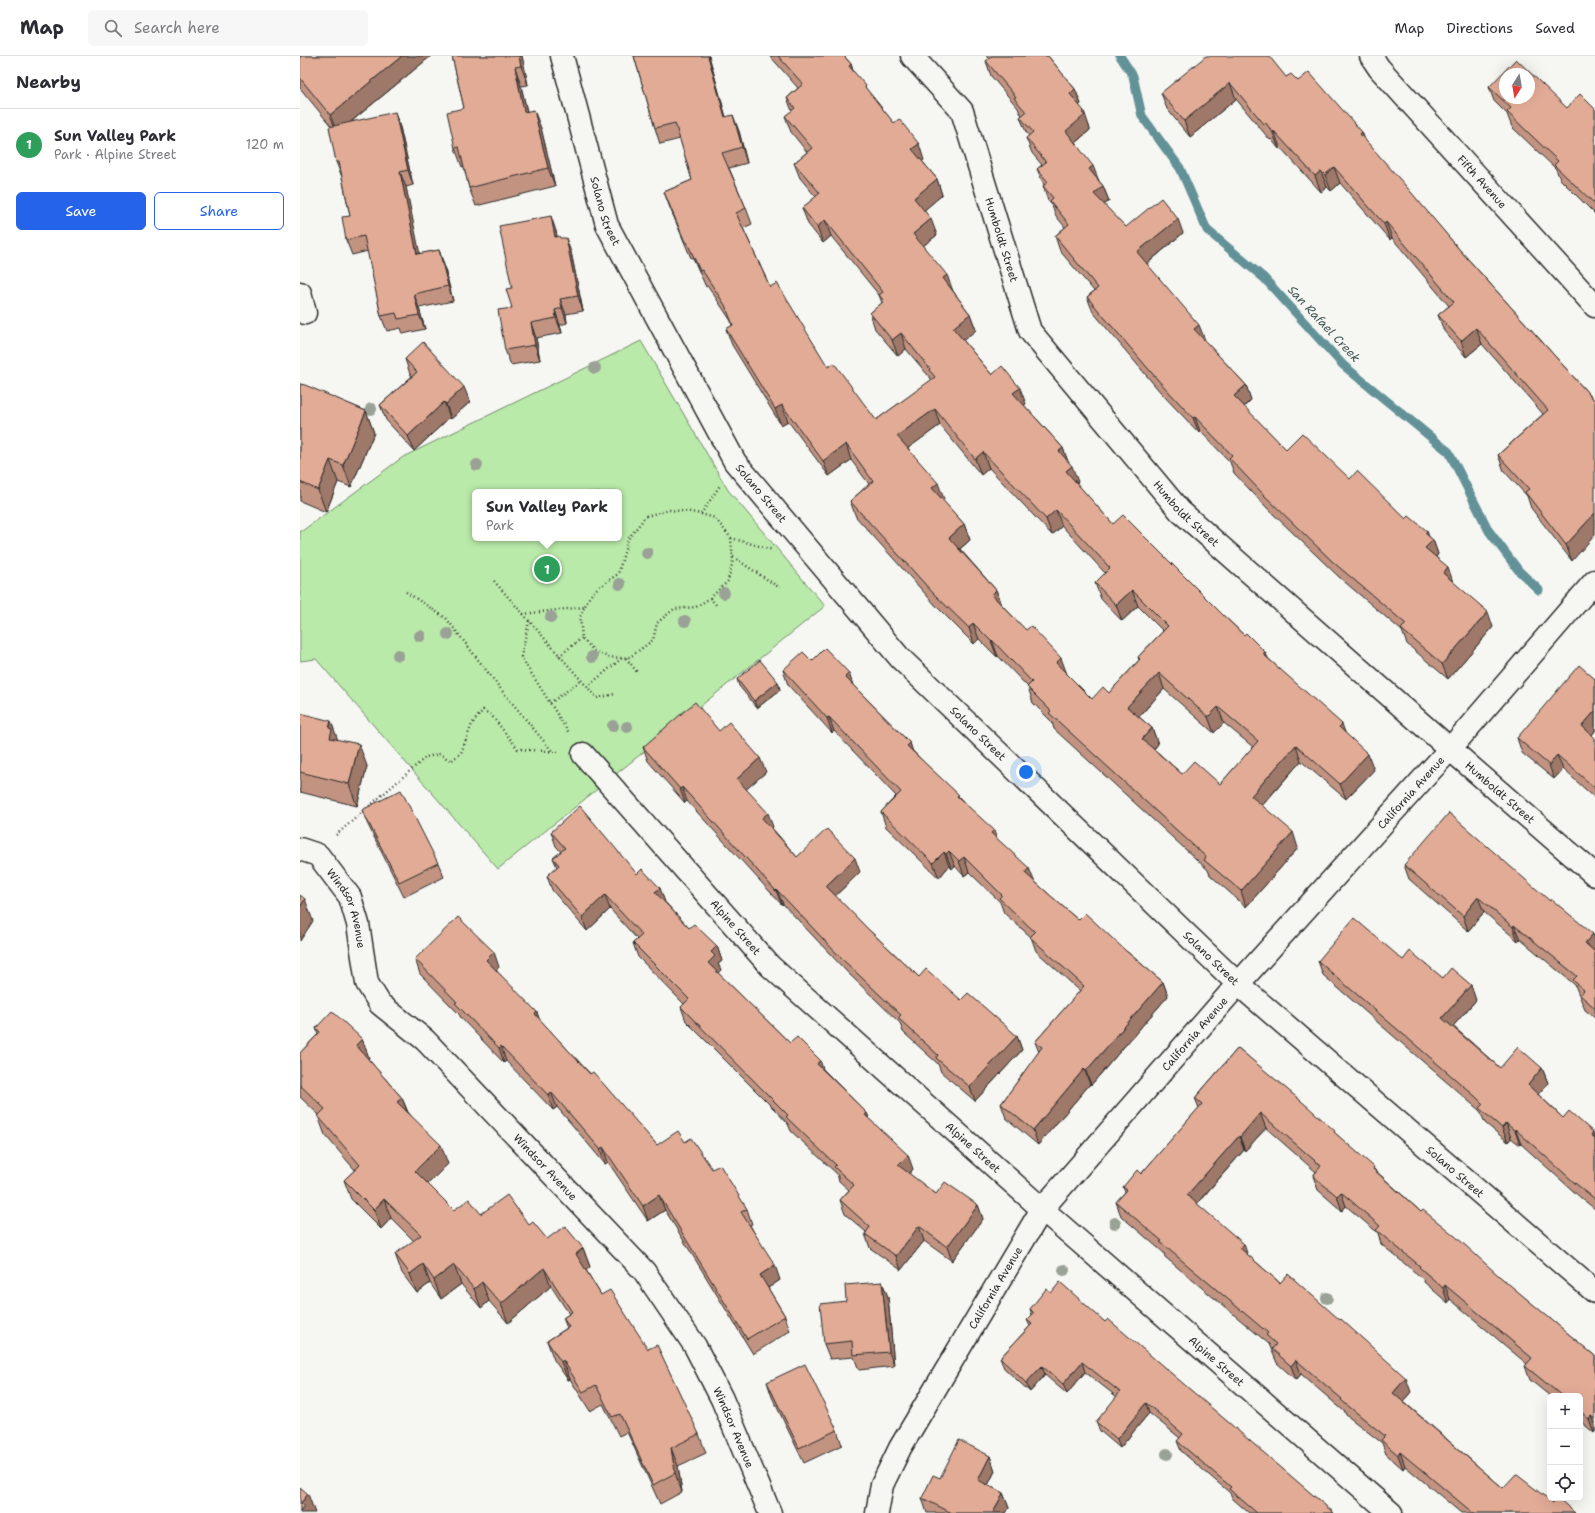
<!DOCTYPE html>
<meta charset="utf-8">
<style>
body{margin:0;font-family:"Shantell Sans",sans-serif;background:#f7f7f7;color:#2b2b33}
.controls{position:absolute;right:12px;bottom:12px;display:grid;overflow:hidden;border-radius:6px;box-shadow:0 4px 16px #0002}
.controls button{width:36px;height:36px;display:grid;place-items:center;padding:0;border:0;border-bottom:1px solid #e1e1e2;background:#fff;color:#2b2b33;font:20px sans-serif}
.compass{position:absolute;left:1199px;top:12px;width:36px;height:36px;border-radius:50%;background:#fff;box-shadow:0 4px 16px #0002;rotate:191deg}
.you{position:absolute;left:726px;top:716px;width:14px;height:14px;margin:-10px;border:3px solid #fff;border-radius:50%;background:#1a73e8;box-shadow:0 0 0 6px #1a73e833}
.badge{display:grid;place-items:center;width:26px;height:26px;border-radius:50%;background:#2563eb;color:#fff;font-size:13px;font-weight:700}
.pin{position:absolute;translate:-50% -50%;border:2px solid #fff;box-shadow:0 1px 4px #0006}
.popup{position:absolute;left:172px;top:433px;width:150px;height:52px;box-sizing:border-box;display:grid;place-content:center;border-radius:6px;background:#fff;filter:drop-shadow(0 1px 3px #0005);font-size:13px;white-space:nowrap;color:#7c7c81}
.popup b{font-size:15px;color:#2b2b33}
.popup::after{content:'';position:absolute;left:50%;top:100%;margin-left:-8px;border:8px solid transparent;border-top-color:#fff}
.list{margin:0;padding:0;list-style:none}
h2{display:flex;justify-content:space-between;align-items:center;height:52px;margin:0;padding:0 16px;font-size:17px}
h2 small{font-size:13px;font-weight:400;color:#7c7c81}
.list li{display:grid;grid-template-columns:26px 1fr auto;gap:12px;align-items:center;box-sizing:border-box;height:72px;padding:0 16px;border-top:1px solid #e1e1e2}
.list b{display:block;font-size:15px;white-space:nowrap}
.list p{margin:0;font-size:13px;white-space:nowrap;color:#7c7c81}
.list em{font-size:13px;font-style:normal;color:#7c7c81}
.actions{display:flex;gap:8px;padding:12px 16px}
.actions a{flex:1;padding:9px 0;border:1px solid #2563eb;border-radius:6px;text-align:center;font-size:14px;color:#2563eb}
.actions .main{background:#2563eb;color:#fff}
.icon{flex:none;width:22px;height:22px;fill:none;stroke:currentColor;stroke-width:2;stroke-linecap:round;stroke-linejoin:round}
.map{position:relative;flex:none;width:1295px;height:1457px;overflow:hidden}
header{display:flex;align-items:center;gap:24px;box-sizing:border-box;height:56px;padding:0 20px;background:#fff;border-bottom:1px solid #e1e1e2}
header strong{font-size:19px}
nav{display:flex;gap:22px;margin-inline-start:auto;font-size:14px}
.search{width:280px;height:36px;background:#f7f7f7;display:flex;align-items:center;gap:10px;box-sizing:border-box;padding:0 14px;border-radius:6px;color:#7c7c81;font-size:15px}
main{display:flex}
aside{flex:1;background:#fff}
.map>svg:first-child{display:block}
</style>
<header>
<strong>Map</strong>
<div class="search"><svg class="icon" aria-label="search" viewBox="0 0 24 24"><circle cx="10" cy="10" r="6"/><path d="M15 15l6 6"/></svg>Search here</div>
<nav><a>Map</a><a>Directions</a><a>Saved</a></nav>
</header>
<main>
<aside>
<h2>Nearby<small></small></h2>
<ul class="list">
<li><span class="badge" style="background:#2e9e5b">1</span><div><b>Sun Valley Park</b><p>Park · Alpine Street</p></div><em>120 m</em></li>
</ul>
<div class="actions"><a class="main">Save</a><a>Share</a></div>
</aside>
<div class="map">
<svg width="1295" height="1457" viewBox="0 0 1295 1457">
<rect width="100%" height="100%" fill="#f6f6f2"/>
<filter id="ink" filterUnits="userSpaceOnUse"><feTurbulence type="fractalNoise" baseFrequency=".025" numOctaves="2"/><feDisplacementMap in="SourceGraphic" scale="8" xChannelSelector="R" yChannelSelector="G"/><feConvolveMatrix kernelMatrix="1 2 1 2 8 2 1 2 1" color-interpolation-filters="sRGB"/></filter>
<g filter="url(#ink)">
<path fill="#b9eaa9" stroke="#728a6a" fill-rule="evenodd" d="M341 285 428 434 525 550 198 813 16 603 0 605V475H2L103 401ZM175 436H319V482H175Z"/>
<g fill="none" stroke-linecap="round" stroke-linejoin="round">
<path stroke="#629298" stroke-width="9" d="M820 0 833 20 842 60 880 112 907 174 964 222 1043 309 1149 396 1189 475 1219 515 1239 534"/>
<g stroke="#2b2b2b" stroke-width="25">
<g id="minor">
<path id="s1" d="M262 0 307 169 435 406 600 602 938 928 1295 1236"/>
<path id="s2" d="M612 0 662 55 730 275 880 455 1150 693 1295 819"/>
<path d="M0 237 5 257"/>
<path id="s3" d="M283 698 470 910 742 1153 1091 1457"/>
<path id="s4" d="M0 793 18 799 50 841 58 868 67 927 80 948 125 984 344 1215 395 1290 422 1343 470 1457"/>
<path id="s5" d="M577 1457 582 1429 600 1392 742 1153 938 928 1150 693 1295 525"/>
</g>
</g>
<g stroke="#2b2b2b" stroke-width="25">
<g id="tertiary">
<path id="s6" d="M1071 0 1079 12 1295 250"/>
</g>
</g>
<path stroke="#2b2b2b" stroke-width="2.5" stroke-dasharray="1 3" stroke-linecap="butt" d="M401 458 421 428
M431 482 473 494
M433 501 480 532
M194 525 297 642 315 638
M106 536 146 562 203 636 252 695
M410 542 418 551
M223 558 284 551
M229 565 221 601 269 677
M259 600 282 582
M326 602 337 616
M287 631 322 602 330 601 353 584 357 567 374 553 396 551 410 542 428 525 433 504 431 482 415 462 401 458 391 456 370 454 346 460 328 483 318 518 295 534 288 543 280 561 282 582 294 595 308 601 322 602
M250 647 282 624
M36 779 126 701 140 698 151 705 161 697 172 668 183 654 192 660 218 693 258 696"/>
<use href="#minor" stroke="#f6f6f2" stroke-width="22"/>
<use href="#tertiary" stroke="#f6f6f2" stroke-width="22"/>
</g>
<g fill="#9aa196">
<circle cx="295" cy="312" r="6"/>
<circle cx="71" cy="353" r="6"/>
<circle cx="177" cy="409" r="6"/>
<circle cx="347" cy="497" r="6"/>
<circle cx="320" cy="528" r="6"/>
<circle cx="424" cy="537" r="6"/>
<circle cx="251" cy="561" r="6"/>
<circle cx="385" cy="565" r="6"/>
<circle cx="148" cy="578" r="6"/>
<circle cx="120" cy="580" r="6"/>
<circle cx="98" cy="599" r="6"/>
<circle cx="292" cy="601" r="6"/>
<circle cx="313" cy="670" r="6"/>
<circle cx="327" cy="671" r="6"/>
<circle cx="815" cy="1167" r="6"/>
<circle cx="764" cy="1214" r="6"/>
<circle cx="1027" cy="1242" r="6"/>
<circle cx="867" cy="1398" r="6"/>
</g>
<path fill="#c29381" stroke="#2b2b2b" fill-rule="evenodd" d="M0 0H131L52 65 100 71 113 129 106 131 119 198 139 194 144 209 153 245 119 252 125 273 103 278 101 272 87 275 81 260 68 195 52 199 46 184 50 160 42 121 36 106 31 70 0 32Z
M152 0H222L228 29 221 30 227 55 241 72 255 130 176 150 169 132 164 110 162 111 155 92 164 52Z
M334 0H409L426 61 439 75 447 107 429 112 446 152 452 168 443 172 470 231 528 311 576 364 632 324 606 293 598 300 575 273 570 257 582 247 579 239 531 180 523 187 508 168 502 152 516 141 500 122 494 107 507 96 491 76 485 60 492 55 487 42 498 32 470 0H544L551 8 553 15 567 34 624 104 622 105 637 123 642 139 624 154 637 179 623 190 653 235 670 258 676 274 663 284 692 319 726 348 724 349 763 392 768 406 778 426 776 427 813 468 924 560 944 579 965 596 968 602 1045 677 1074 714 1046 743 1001 705 962 750 998 792 946 851 910 819 908 814 754 673 752 666 733 647 728 631 698 600 697 601 679 583 674 588 638 552 556 461 550 445 569 428 551 404 529 420 488 365 481 369 432 289 426 273 432 270 431 265 408 230 406 231 393 202H391L370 152 364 136 392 124 380 83 360 88 355 72ZM640 369 681 419 689 412 752 479 762 470 805 517 795 527 801 543 822 565 838 550 863 575 838 601 839 604 809 637 792 643 767 618 702 549 696 534 660 493 670 484 664 468 642 444 644 443 608 392ZM864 633 914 677 924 667 953 691 920 728 882 718 854 693 858 688 852 672 839 661Z
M686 0H748L775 33 781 48 779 49 789 70 790 74 775 87 799 125 803 130 809 145 804 149 826 171 883 177 847 208 904 284 946 329 951 344 944 351 986 393 1050 423 1106 463 1133 484 1138 498 1136 501 1153 526 1193 571 1148 623 1107 588 1102 575 1039 521 970 455 934 417 930 406 900 375 899 377 862 338 793 256 787 241 794 235 760 195 755 180 765 171 756 160 752 149 748 145 743 130 744 129 737 113 742 109 732 97 726 82 729 80 726 76 720 61 722 59 720 57 718 52 691 20 686 5 689 3Z
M986 21 998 25 1062 76 1065 84 1159 193 1295 345 1272 505 1231 452 1227 440 1204 415 1198 399 1243 358 1182 288 1166 301 1144 275 1138 259 1149 250 1092 182 1090 184 1040 127 1031 135 1027 131 1021 136 980 91 979 93 971 83 970 84 936 43 890 81 867 53 861 37Z
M1189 31 1267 52 1295 53V158L1260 123 1256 113 1212 71 1207 58 1194 45Z
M256 175 257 181 260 182 271 196 283 255 266 258 267 267 260 269 262 277 236 282 240 304 211 309 205 294 212 252V232Z
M105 303 170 346 151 363 150 361 114 395 86 364 80 349 112 320 110 318Z
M0 328 66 355 74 377 51 431 38 426 26 456 0 445Z
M512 605 553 629 610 687 612 694 660 742 697 783 734 825 778 864 826 895 863 926 868 940 791 1029 790 1028 738 1089 706 1062 701 1048 739 996 735 986 780 935 736 895 731 881 704 857 700 846 669 816 664 820 655 810 652 813 649 810 639 822 586 771 581 756 596 740 534 675 532 677 488 629 483 614Z
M437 623 478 626 480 634 457 652 439 630Z
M1295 623V675L1292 679 1295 682V742L1263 713 1254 723 1222 697 1217 682Z
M0 657 67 710 57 750 0 736Z
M419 675 466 716 446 733 473 771 472 772 497 801 560 816 535 840 569 874 619 921 661 944 717 980 722 994 675 1045 641 1016 638 1008 603 976 600 967 547 916 483 848 482 849 387 745 385 747 348 705 343 691Z
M62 754 138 807 144 821 104 841 68 769Z
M251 776 337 818 365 846 389 872 417 890 422 905 418 908 421 914 418 917 490 987 524 1014 567 1057 570 1064 613 1113 609 1118 636 1138 678 1149 683 1163 652 1205 624 1185 601 1214 570 1192 565 1178 566 1176 545 1158 540 1144 549 1134 539 1125 537 1118 491 1075 488 1068 477 1056 386 965 381 951 384 948 338 901 333 887 337 883 310 853 287 875 252 834 247 820 257 811 253 802 261 796 256 790Z
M1104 809 1295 884V962L1285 954 1275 929 1220 883 1218 885 1184 856 1168 875 1109 823Z
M115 903 199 911 196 914 239 963 357 1089 385 1086 412 1113 447 1153 452 1168 450 1169 480 1224 468 1232 485 1260 490 1275 453 1298 365 1154 348 1165 308 1106 305 1108 257 1051 253 1054 206 1005 204 1007 161 962 159 958 120 918Z
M1103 904 1143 922 1176 944 1153 970 1200 1012H1242L1248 1027 1238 1038 1263 1062 1293 1076 1295 1082V1153L1281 1142 1221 1088 1220 1089 1211 1082 1208 1086 1185 1067 1180 1055 1023 919 1018 905Z
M16 972 62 983 69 1002 68 1003 102 1042 108 1056 148 1108 128 1128 154 1154 181 1158 229 1169 247 1183 283 1192 290 1211 286 1214 301 1239 399 1378 406 1397 378 1410 382 1436 360 1448 327 1376 319 1380 303 1348 290 1355 270 1323 268 1324 254 1304 247 1285 267 1272 263 1262 269 1258 251 1230 208 1267 189 1245 181 1252 161 1228 141 1243 130 1227 117 1237 102 1217 95 1198 114 1185 91 1162 81 1173 51 1143 44 1124 55 1114 25 1079 18 1060 19 1059 0 1041V997L18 978Z
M938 992 1036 1078 1076 1115 1121 1156 1295 1300V1376L1294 1377 1280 1365V1340H1250L1230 1324 1225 1310 1227 1308 1150 1243 1148 1247 1124 1226 1123 1223 1081 1188 1078 1177 1046 1150 1042 1155 1018 1134 1013 1120 1016 1116 966 1072 945 1095 944 1094 897 1148 948 1199 980 1227 1111 1336 1103 1345 1203 1432 1253 1447 1275 1457H1161L1105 1410 1103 1413 1086 1398 1082 1387 1046 1359 1045 1356 1001 1318 996 1324 977 1307 969 1288 865 1201 864 1197 821 1160 816 1146 825 1136 823 1131 841 1118 899 1052 895 1042Z
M582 1226 588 1241 594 1310 559 1314 554 1301 530 1303 524 1288 546 1245Z
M751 1237 805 1266 1034 1457H949L933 1443 930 1437 881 1395 877 1385 880 1382 849 1357 820 1392 800 1375 796 1366 817 1341 785 1316 767 1338 745 1319 730 1336 704 1312 700 1302 730 1270 727 1264 732 1259 730 1253Z
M467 1326 537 1374 542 1389 504 1407 472 1341Z
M690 1400 695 1415 688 1429 703 1437 709 1452 706 1457H627L622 1442 640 1422Z"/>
<path fill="#9e7869" stroke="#2b2b2b" d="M102 0H131L37 77 30 59Z
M219 0H222L228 29 221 10Z
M408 0H409L430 77 425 61Z
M551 8 556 24 549 10Z
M215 11 221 30 231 74 224 56Z
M930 27 936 43 890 81 884 65Z
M775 33 781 48 775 52 770 38Z
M234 54 241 72 255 130 248 112Z
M784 55 789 70 790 74 771 90 766 75Z
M95 56 100 71 113 129 108 114Z
M433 59 439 75 447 107 442 91Z
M974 75 980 91 979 93 973 77Z
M1062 76 1068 92 1060 78Z
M619 88 624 104 618 109 612 93Z
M793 110 799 125 789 113Z
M1034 111 1040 127 1031 135 1025 119Z
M1021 115 1027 131 1021 136 1015 120Z
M100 116 106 131 123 213 117 198Z
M637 123 642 139 620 158 614 142Z
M803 130 809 145 799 152 794 138Z
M251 160 256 175 260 196 255 181Z
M631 163 637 179 619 193 613 178Z
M878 163 883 177 843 211 837 196Z
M525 164 531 180 523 187 517 171Z
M1086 166 1092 182 1090 184 1084 168Z
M266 182 271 196 283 255 278 240Z
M139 194 144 209 153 245 148 230Z
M647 219 653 235 649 238 643 222Z
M114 238 119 252 125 273 119 259Z
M260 243 266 258 267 267 262 252Z
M255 254 260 269 262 277 256 262Z
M670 258 676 274 659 288 653 272Z
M231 267 236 282 240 304 235 289Z
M899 269 905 284 900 288 894 273Z
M1176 272 1182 288 1166 301 1161 285Z
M601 277 606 293 598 300 592 284Z
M946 329 951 344 939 355 934 340Z
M164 331 170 346 151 363 146 348Z
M720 332 726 348 719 353 713 337Z
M144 346 150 361 114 395 108 380Z
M482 349 488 365 481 369 475 353Z
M635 353 640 369 603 396 597 380Z
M66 355 74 377 51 431 43 409Z
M895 361 900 375 899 377 893 362Z
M546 388 551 404 529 420 523 405Z
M763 392 769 408 759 395Z
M683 396 689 412 681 419 675 403Z
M30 404 38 426 26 456 18 434Z
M772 410 778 426 772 431 766 415Z
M638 427 644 443 638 448 632 432Z
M756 454 762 470 752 479 746 463Z
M1295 457V479L1272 505 1266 489Z
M664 468 670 484 655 497 649 482Z
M1127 475 1131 486 1133 484 1138 498 1131 507 1125 492V477Z
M1148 511 1153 526 1143 517Z
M696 534 702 550 692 539Z
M832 534 838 550 822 565 816 549Z
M1188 556 1193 571 1148 623 1142 608Z
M673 567 679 583 674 588 669 572Z
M692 584 698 600 697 601 691 585Z
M965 596 971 611 963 598Z
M761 602 767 618 756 607Z
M549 617 554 632 545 621Z
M859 617 864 633 833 667 827 651Z
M478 626 480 634 457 652 454 645Z
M918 651 924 667 914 677 908 661Z
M1295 655V675L1287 685 1282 670Z
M529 661 534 675 532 677 527 662Z
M31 665 39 687 30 682 29 672Z
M1042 668 1048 684 1039 671Z
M852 672 858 688 848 699 842 683Z
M610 687 615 702 607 690Z
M59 688 67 710 57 750 49 728Z
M996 689 1001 705 956 756 951 740Z
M1068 698 1074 714 1046 743 1040 728Z
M1257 699 1263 713 1254 723 1249 709Z
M460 702 466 716 442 737 437 723Z
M382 731 387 745 385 747 380 733Z
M468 757 473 771 467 776 462 762Z
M694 774 699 788 691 777Z
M993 776 998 792 946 851 941 835Z
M649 795 655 810 652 813 646 798Z
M644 796 649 810 639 822 633 807Z
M664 801 669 816 664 820 659 805Z
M555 802 560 816 531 844 526 830Z
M729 812 735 827 725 817Z
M360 832 365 846 360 851 355 836Z
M477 834 483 848 482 849 476 835Z
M305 839 310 853 287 875 282 861Z
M1178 841 1184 856 1168 875 1163 860Z
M5 843 13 865 0 885V851Z
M1214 869 1220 883 1218 885 1213 871Z
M1293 878 1295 884V896L1285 887Z
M417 890 422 905 418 908 421 914 413 922 408 907 411 896Z
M194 896 199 911 192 919 186 904Z
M863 926 868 940 791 1029 786 1015Z
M1171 929 1176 944 1148 976 1142 962Z
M237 956 242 971 235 958Z
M717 980 722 994 675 1045 670 1031Z
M62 983 69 1002 63 1008 56 989Z
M201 990 206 1005 204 1007 199 992Z
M520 1004 525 1019 517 1008Z
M1242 1012 1248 1027 1234 1043 1228 1029Z
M784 1013 790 1028 738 1089 733 1074Z
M251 1036 257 1051 253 1054 248 1039Z
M102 1042 109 1061 97 1046Z
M567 1057 572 1071 565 1059Z
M960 1057 966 1072 945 1095 940 1081Z
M1206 1067 1211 1082 1208 1086 1202 1072Z
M1215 1073 1221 1088 1220 1089 1215 1075Z
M1293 1076 1295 1082 1291 1079Z
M939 1080 944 1094 892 1153 887 1139Z
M141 1089 148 1108 122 1134 115 1115Z
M303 1091 308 1106 305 1108 300 1093Z
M608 1099 613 1113 604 1124 598 1109Z
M1041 1136 1046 1150 1042 1155 1037 1140Z
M359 1139 365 1154 348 1165 343 1150Z
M84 1143 91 1162 81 1173 74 1154Z
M678 1149 683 1163 652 1205 647 1191Z
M619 1170 624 1185 601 1214 596 1200Z
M944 1188 949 1203 940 1192Z
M283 1192 290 1211 283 1217 276 1198Z
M123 1208 130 1227 117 1237 110 1218Z
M154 1209 161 1228 141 1243 134 1224Z
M475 1209 480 1224 465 1234 460 1219Z
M244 1212 251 1230 208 1267 201 1248Z
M182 1226 189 1245 181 1252 174 1233Z
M582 1226 588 1241 594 1310 589 1296Z
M1145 1229 1150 1243 1148 1247 1143 1232Z
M263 1304 270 1323 268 1324 261 1306Z
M996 1304 1001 1318 996 1324 991 1310Z
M782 1306 785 1316 767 1338 763 1328Z
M742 1310 745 1319 730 1336 726 1327Z
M1106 1322 1111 1336 1098 1351 1093 1337Z
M846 1347 849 1357 820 1392 817 1383Z
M1291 1360 1295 1370V1376L1294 1377 1289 1363Z
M371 1392 378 1410 382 1436 375 1417Z
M1100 1396 1105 1410 1103 1413 1098 1399Z
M690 1400 695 1415 683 1439 678 1424Z
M703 1437 709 1452 706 1457H693Z
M8 1438 15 1457H0L1 1447Z"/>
<path fill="#e1ab96" stroke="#2b2b2b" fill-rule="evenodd" d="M0 0H102L30 59 0 22Z
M152 0H219L221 10 215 11 224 56 234 54 248 112 169 132 159 91 155 92 147 56 164 52Z
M334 0H408L425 61 433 59 442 91 422 97 446 152 436 157 470 231 477 227 528 311 534 307 576 364 635 321 629 314 630 313 601 277 592 284 570 257 584 245 579 239 583 236 525 164 517 171 502 152 520 137 494 107 512 92 485 60 495 52 487 42 503 28 478 0H544L551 8 549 10 566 30 565 31 594 67 599 63 619 88 612 93 637 123 614 142 631 163 613 178 647 219 643 222 670 258 653 272 692 319 702 310 720 332 713 337 763 392 759 395 772 410 766 415 813 468 823 459 924 560 944 579 946 577 965 596 963 598 1042 668 1039 671 1068 698 1040 728 996 689 951 740 993 776 941 835 904 804 906 801 749 657 751 655 727 631 732 626 692 584 691 585 673 567 669 572 633 537 550 445 573 425 546 388 523 405 482 349 475 353 426 273 433 269 425 249 402 214 400 215 387 186H385L364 136 392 124 375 67 355 72ZM635 353 675 403 683 396 746 463 756 454 810 512 795 527 816 549 832 534 868 570 838 601 840 603 809 637 803 631 792 643 756 607 761 602 731 570 726 574 692 539 696 534 649 482 664 468 632 432 638 427 597 380ZM859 617 908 661 918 651 958 685 920 728 894 705 882 718 842 683 852 672 827 651Z
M692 0H748L775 33 770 38 784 55 782 57 785 59 766 75 793 110 789 113 803 130 794 138 826 171 861 142 878 163 837 196 899 269 894 273 946 329 934 340 986 393 1002 377 1050 423 1057 415 1106 463 1109 460 1127 475 1125 477 1133 484 1125 492 1148 511 1143 517 1188 556 1142 608 1101 573 1106 568 1033 506 965 440 929 402 932 399 895 361 893 362 857 323 787 241 798 232 755 180 769 168 750 145 753 142 743 130 748 126 737 113 746 106 726 82 733 76 720 61 726 56 714 42 716 41 686 5Z
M906 0H969L986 21 991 18 998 25 1009 16 1062 76 1060 78 1105 129 1159 193 1295 345V457L1266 489 1225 436 1229 433 1198 399 1248 354 1176 272 1161 285 1138 259 1154 246 1086 166 1084 168 1034 111 1025 119 1021 115 1015 120 974 75 973 77 966 67 964 68 930 27 884 65 861 37Z
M1216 3 1267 52 1280 38 1295 53V148L1254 109 1258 105 1207 56 1211 52 1189 31ZM1205 18H1229V42H1205Z
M95 56 108 114 100 116 117 198 139 194 148 230 114 238 119 259 98 263 96 257 81 260 64 180 46 184 42 161 50 160 39 106H36L29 71Z
M251 160 255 181 259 180 260 182H266L278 240 260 243 262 252 255 254 256 262 231 267 235 289 205 294 198 254 212 252 206 233 212 232 199 170Z
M123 286 164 331 146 348 144 346 108 380 80 349 117 316 105 303Z
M0 328 5 329 66 355 43 409 30 404 18 434 0 426Z
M525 592 549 617 545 621 610 687 607 690 659 739 657 740 694 774 691 777 729 812 725 817 778 864 785 857 826 895 863 926 786 1015 784 1013 733 1074 701 1048 742 991 735 986 784 930 730 881 735 876 699 842 702 839 664 801 659 805 649 795 646 798 644 796 633 807 581 756 601 736 529 661 527 662 483 614 503 596 512 605Z
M460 604 478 626 454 645 437 623Z
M1279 609 1295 623V655L1282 670 1295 682V732L1257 699 1249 709 1217 682Z
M395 646 419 675 429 666 460 702 437 723 468 757 462 762 497 801 527 773 555 802 526 830 569 874 619 921 626 913 661 944 668 937 717 980 670 1031 636 1002 638 999 598 962 601 959 541 902 477 834 476 835 382 731 380 733 343 691Z
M0 657 31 665 29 672 32 673 30 682 59 688 49 728 0 716Z
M101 734 138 807 99 826 62 754Z
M280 750 337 818 342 813 360 832 355 836 389 872 394 868 417 890 411 896 415 900 408 907 490 987 497 981 520 1004 517 1008 567 1057 565 1059 608 1099 598 1109 636 1138 645 1126 678 1149 647 1191 619 1170 596 1200 565 1178 570 1171 540 1144 554 1129 534 1111 536 1109 486 1061 488 1059 471 1042 381 951 389 943 333 887 342 879 305 839 282 861 247 820 259 809 253 802 265 792 251 776Z
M1149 757 1250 845 1251 843 1293 878 1285 887 1295 896V952L1280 939 1284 934 1273 924 1277 920 1214 869 1213 871 1178 841 1163 860 1104 809Z
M0 839 5 843 0 851Z
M158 861 194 896 186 904 237 956 235 958 290 1018 293 1016 357 1089 378 1075 385 1086 391 1082 412 1113 420 1109 447 1153 441 1156 475 1209 460 1219 485 1260 447 1283 359 1139 343 1150 303 1091 300 1093 251 1036 248 1039 201 990 199 992 155 947 157 946 115 903Z
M1054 862 1103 904 1110 895 1143 922 1151 912 1171 929 1142 962 1200 1012 1218 991 1242 1012 1228 1029 1263 1062 1269 1055 1293 1076 1291 1079 1295 1082V1143L1275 1127 1215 1073V1075L1206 1067 1202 1072 1179 1052 1183 1048 1176 1041 1018 905Z
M32 955 62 983 56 989 102 1042 97 1046 141 1089 115 1115 154 1154 169 1143 181 1158 207 1139 229 1169 233 1166 247 1183 265 1170 283 1192 276 1198 301 1239 310 1234 348 1293 357 1289 399 1378 371 1392 375 1417 353 1429 320 1358 312 1361 296 1329 283 1336 263 1304 261 1306 247 1285 269 1271 263 1262 272 1256 244 1212 201 1248 182 1226 174 1233 154 1209 134 1224 123 1208 110 1218 95 1198 121 1179 84 1143 74 1154 44 1124 60 1109 18 1060 25 1053 0 1029V997L20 976 16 972Z
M938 992 1007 1050 1035 1075 1034 1076 1074 1111 1073 1113 1121 1156 1123 1154 1155 1180 1198 1219 1295 1300V1363L1291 1360 1289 1363 1280 1355V1340H1262L1225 1310 1232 1302 1145 1229 1143 1232 1119 1211 1120 1210 1076 1174 1080 1170 1041 1136 1037 1140 1013 1120 1021 1110 960 1057 940 1081 939 1080 887 1139 944 1188 940 1192 980 1227 988 1218 1040 1264 1041 1263 1106 1322 1093 1337 1203 1432 1216 1418 1253 1447 1257 1442H1258L1275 1457H1173L1100 1396 1098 1399 1081 1384 1085 1380 1041 1344 1042 1343 996 1304 991 1310 972 1293 976 1288 966 1279 968 1277 860 1186 862 1185 816 1146 827 1134 823 1131 837 1114 841 1118 902 1048 895 1042Z
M582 1226 589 1296 553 1299 552 1285 524 1288 520 1248 546 1245 545 1229Z
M760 1226 805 1266 808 1263 1034 1457H957L929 1433 931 1431 877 1385 883 1378 846 1347 817 1383 796 1366 820 1336 782 1306 763 1328 742 1310 726 1327 700 1302 732 1268 727 1264 734 1257 730 1253 746 1233 751 1237Z
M505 1308 537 1374 499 1392 467 1326Z
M659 1384 690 1400 678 1424 703 1437 693 1457H652L622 1442 633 1419 640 1422Z
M0 1431 8 1438 1 1447 4 1450 0 1455Z"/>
</g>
<g text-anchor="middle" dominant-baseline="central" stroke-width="3" stroke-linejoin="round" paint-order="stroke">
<g font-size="11" fill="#2b2b2b" stroke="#f6f6f2">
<text stroke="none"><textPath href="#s6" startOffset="168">Fifth Avenue</textPath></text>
<text stroke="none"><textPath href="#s1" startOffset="161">Solano Street</textPath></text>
<text stroke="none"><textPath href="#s2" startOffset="209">Humboldt Street</textPath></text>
<text stroke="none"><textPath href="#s1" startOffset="485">Solano Street</textPath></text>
<text stroke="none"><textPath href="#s2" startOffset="545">Humboldt Street</textPath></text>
<text stroke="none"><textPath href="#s1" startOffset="809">Solano Street</textPath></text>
<text stroke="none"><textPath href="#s5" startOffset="904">California Avenue</textPath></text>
<text stroke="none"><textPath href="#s2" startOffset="965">Humboldt Street</textPath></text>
<text stroke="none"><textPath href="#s4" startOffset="81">Windsor Avenue</textPath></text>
<text stroke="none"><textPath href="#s3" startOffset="231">Alpine Street</textPath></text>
<text stroke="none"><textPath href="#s1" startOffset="1133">Solano Street</textPath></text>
<text stroke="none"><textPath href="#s5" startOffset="580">California Avenue</textPath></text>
<text stroke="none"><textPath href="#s3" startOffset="555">Alpine Street</textPath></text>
<text stroke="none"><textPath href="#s4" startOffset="417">Windsor Avenue</textPath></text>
<text stroke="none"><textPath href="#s1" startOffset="1457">Solano Street</textPath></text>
<text stroke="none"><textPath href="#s5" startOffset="256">California Avenue</textPath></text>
<text stroke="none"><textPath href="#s3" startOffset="879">Alpine Street</textPath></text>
<text stroke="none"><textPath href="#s4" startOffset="741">Windsor Avenue</textPath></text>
</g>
<g font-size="12" font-style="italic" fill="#425658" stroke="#f6f6f2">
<text transform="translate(1024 268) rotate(47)">San Rafael Creek</text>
</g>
</g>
</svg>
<div class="controls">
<button>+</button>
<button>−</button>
<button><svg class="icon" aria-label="locate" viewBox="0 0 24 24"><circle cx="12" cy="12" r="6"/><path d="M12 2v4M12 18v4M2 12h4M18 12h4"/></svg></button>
</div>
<svg class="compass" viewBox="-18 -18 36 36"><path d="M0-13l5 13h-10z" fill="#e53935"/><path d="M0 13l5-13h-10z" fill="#7c7c81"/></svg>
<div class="you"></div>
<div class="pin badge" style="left:247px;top:513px;background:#2e9e5b">1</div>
<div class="popup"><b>Sun Valley Park</b>Park</div>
</div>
</main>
